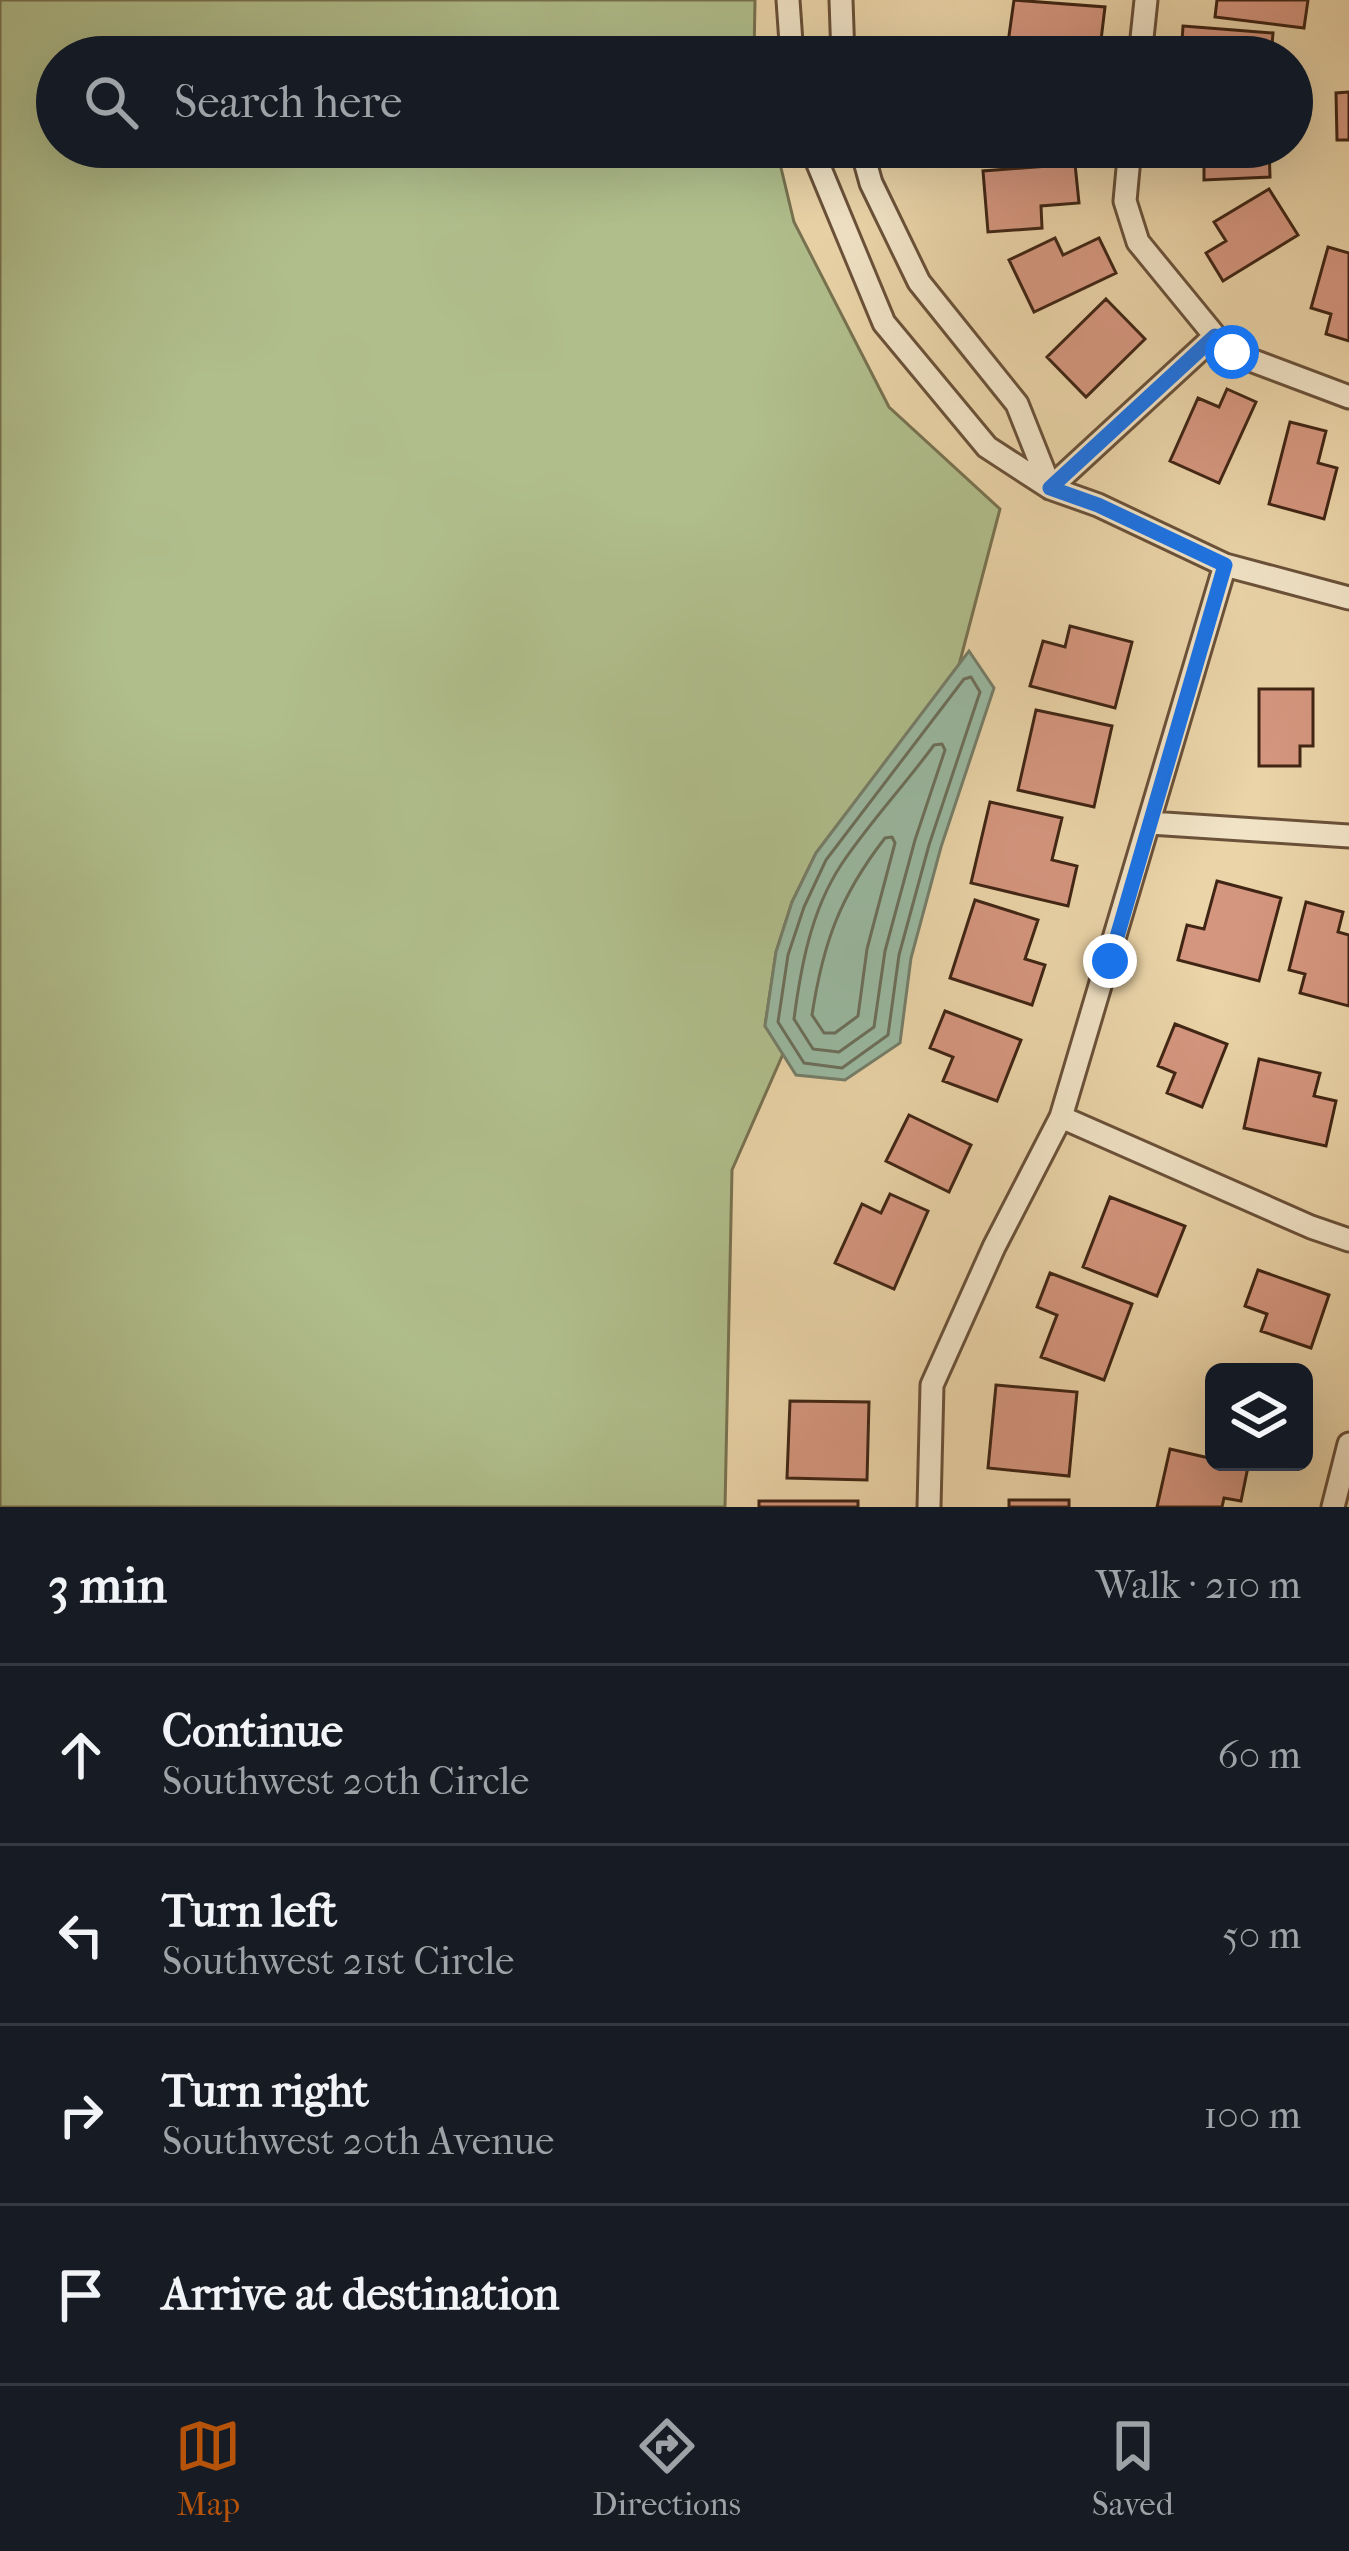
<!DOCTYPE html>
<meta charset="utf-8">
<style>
body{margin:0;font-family:"IM FELL French Canon",serif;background:#20242c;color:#f1f3f6}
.controls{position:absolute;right:36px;bottom:36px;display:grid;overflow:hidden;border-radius:18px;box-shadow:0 12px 48px #0002}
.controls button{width:108px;height:108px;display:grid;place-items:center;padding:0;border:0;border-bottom:3px solid #363941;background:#171b24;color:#f1f3f6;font:60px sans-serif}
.stop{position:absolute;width:36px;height:36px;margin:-27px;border:9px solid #1a73e8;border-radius:50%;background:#fff}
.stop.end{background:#1a73e8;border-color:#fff;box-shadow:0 3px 12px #0008}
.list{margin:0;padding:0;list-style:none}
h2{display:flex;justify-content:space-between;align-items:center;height:156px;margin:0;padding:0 48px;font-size:51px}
h2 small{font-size:39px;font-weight:400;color:#9ea1a6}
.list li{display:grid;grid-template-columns:78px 1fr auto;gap:36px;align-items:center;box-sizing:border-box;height:180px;padding:0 48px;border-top:3px solid #363941}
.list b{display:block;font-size:45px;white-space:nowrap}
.list p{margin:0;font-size:39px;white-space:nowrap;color:#9ea1a6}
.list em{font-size:39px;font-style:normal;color:#9ea1a6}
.icon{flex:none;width:66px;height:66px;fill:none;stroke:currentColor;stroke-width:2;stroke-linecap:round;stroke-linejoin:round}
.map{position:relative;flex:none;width:1349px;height:1507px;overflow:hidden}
.search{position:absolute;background:#171b24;box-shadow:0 12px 48px #0002;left:36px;right:36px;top:36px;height:132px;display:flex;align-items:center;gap:30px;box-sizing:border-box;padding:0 42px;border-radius:66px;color:#9ea1a6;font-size:45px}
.sheet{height:876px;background:#171b24}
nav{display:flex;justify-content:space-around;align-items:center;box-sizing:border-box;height:168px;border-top:3px solid #363941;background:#171b24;font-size:33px;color:#9ea1a6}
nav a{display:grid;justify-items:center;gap:6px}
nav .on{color:#b45309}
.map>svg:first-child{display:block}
</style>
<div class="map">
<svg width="1349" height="1507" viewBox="0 0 1349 1507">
<rect width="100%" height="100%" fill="#ead4a8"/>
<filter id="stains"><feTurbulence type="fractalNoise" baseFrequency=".00167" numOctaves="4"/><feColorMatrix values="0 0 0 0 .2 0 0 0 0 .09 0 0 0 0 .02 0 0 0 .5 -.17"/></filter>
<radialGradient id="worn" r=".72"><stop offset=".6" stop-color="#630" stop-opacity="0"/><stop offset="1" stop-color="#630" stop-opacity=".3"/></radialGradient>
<path fill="#b0be8c" stroke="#787250" stroke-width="3" d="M0 0H755L754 57H57V147H776L794 222 889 407 1000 509 959 665 816 853 792 902 776 952 765 1026 783 1054 732 1170 725 1507H0Z"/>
<path fill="#99b9a2" stroke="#757e69" stroke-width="3" d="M969 651 994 688 941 847 911 958 900 1043 845 1080 796 1075 765 1026 776 952 792 902 816 853Z"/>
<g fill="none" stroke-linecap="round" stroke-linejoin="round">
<path stroke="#6c6f5b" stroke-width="3" d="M971 677 980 692 929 845 899 955 888 1035 842 1068 804 1063 778 1022 788 955 804 907 826 860 964 679Z
M942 744 945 750 915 840 885 951 874 1027 839 1052 813 1049 794 1019C801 966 811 911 841 865 869 823 904 786 934 745Z
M892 837 895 843 867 949 858 1016 835 1033H824L812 1015C823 943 840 896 885 838Z"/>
</g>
<path fill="#d5967f" stroke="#402514" stroke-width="3" d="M1014 0 1105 7 1099 57 1007 50Z
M1217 0H1308L1304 28 1215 17Z
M1183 26 1273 33 1271 57H1181Z
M1349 92V140H1337L1336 93Z
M1162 147H1269L1270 177 1204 180V155L1163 157Z
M1075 164 1079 203 1041 206 1042 228 988 232 983 171Z
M1269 189 1298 235 1223 281 1206 253 1226 241 1214 222Z
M1055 238 1063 255 1099 238 1116 273 1034 312 1009 260Z
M1328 247 1349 253V341L1326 334 1331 314 1311 308Z
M1106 299 1145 339 1086 397 1047 357Z
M1227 389 1256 402 1219 483 1170 461 1198 398 1219 407Z
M1290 422 1326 431 1318 463 1337 468 1324 519 1269 504Z
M1070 626 1132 642 1115 708 1030 686 1043 641 1065 647Z
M1259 689H1313V746H1300V766H1259Z
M1036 710 1112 726 1094 807 1018 790Z
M990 802 1062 818 1052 860 1077 866 1068 906 971 883Z
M1217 881 1281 898 1259 981 1178 960 1187 925 1204 929Z
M975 900 1038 920 1025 959 1045 965 1032 1005 950 978Z
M1306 902 1343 912 1338 932 1349 935V1006L1300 993 1305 974 1289 970Z
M945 1011 1021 1040 997 1101 943 1081 953 1057 930 1048Z
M1175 1024 1227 1044 1202 1107 1167 1093 1175 1073 1158 1066Z
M1259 1059 1320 1073 1314 1096 1336 1101 1326 1146 1244 1128Z
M909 1115 971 1145 949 1192 886 1161Z
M890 1194 928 1211 894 1289 835 1263 862 1204 881 1213Z
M1110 1197 1185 1226 1157 1296 1083 1267Z
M1258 1270 1329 1295 1311 1348 1261 1331 1267 1314 1245 1306Z
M1050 1273 1132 1304 1104 1380 1041 1357 1057 1315 1037 1307Z
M996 1385 1077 1392 1069 1476 988 1468Z
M790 1401 869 1402 867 1480 787 1478Z
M1170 1449 1248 1467 1241 1501 1224 1498 1222 1507H1157Z
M1009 1500H1069V1507H1009Z
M759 1501H858V1507H759Z"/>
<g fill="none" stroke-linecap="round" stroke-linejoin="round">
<g stroke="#6a5139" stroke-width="27">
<path id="street" d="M788 0 792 57
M841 0 843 57
M1140 57 1146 0
M811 147 884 323 987 447 1050 488 1098 505 1225 565 1349 598
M861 147 871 183 919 282 1017 404 1050 487
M1130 147 1125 201 1138 242 1215 336 1232 353 1349 397
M1050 488 1215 336
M1150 823 1349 836
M1061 1117 1311 1227 1349 1240
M929 1507 932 1385 994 1247 1061 1117 1225 565
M1333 1507 1349 1444"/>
</g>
<use href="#street" stroke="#f1e3c6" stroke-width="21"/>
</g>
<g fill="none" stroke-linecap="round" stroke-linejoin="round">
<path stroke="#1a73e8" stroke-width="15" d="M1110 961 1225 565 1098 505 1050 488 1215 336 1232 352"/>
</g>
<rect width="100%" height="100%" filter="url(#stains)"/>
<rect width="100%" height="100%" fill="url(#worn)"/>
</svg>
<div class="controls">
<button><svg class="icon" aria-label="layers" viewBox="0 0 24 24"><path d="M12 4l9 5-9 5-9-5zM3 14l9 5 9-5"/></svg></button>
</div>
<div class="stop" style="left:1232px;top:352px"></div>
<div class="stop end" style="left:1110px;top:961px"></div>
<div class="search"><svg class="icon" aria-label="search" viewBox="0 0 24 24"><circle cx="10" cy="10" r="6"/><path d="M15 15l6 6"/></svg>Search here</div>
</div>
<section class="sheet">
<h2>3 min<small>Walk · 210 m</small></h2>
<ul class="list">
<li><svg class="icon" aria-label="ahead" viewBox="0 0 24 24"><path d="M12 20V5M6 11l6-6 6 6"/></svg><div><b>Continue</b><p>Southwest 20th Circle</p></div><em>60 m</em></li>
<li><svg class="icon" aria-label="left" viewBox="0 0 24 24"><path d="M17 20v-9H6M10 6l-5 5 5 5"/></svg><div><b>Turn left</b><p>Southwest 21st Circle</p></div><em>50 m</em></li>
<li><svg class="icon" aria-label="right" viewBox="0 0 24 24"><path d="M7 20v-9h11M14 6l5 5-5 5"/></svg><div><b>Turn right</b><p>Southwest 20th Avenue</p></div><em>100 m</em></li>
<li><svg class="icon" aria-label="arrive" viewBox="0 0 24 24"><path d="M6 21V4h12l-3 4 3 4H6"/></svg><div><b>Arrive at destination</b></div></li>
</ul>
</section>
<nav>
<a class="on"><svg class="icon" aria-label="map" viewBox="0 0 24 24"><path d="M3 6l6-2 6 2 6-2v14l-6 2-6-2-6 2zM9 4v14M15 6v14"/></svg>Map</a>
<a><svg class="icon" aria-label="directions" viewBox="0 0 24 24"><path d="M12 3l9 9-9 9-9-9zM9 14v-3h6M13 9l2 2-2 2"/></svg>Directions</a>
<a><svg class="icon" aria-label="saved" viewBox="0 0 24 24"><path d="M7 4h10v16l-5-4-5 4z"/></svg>Saved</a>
</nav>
